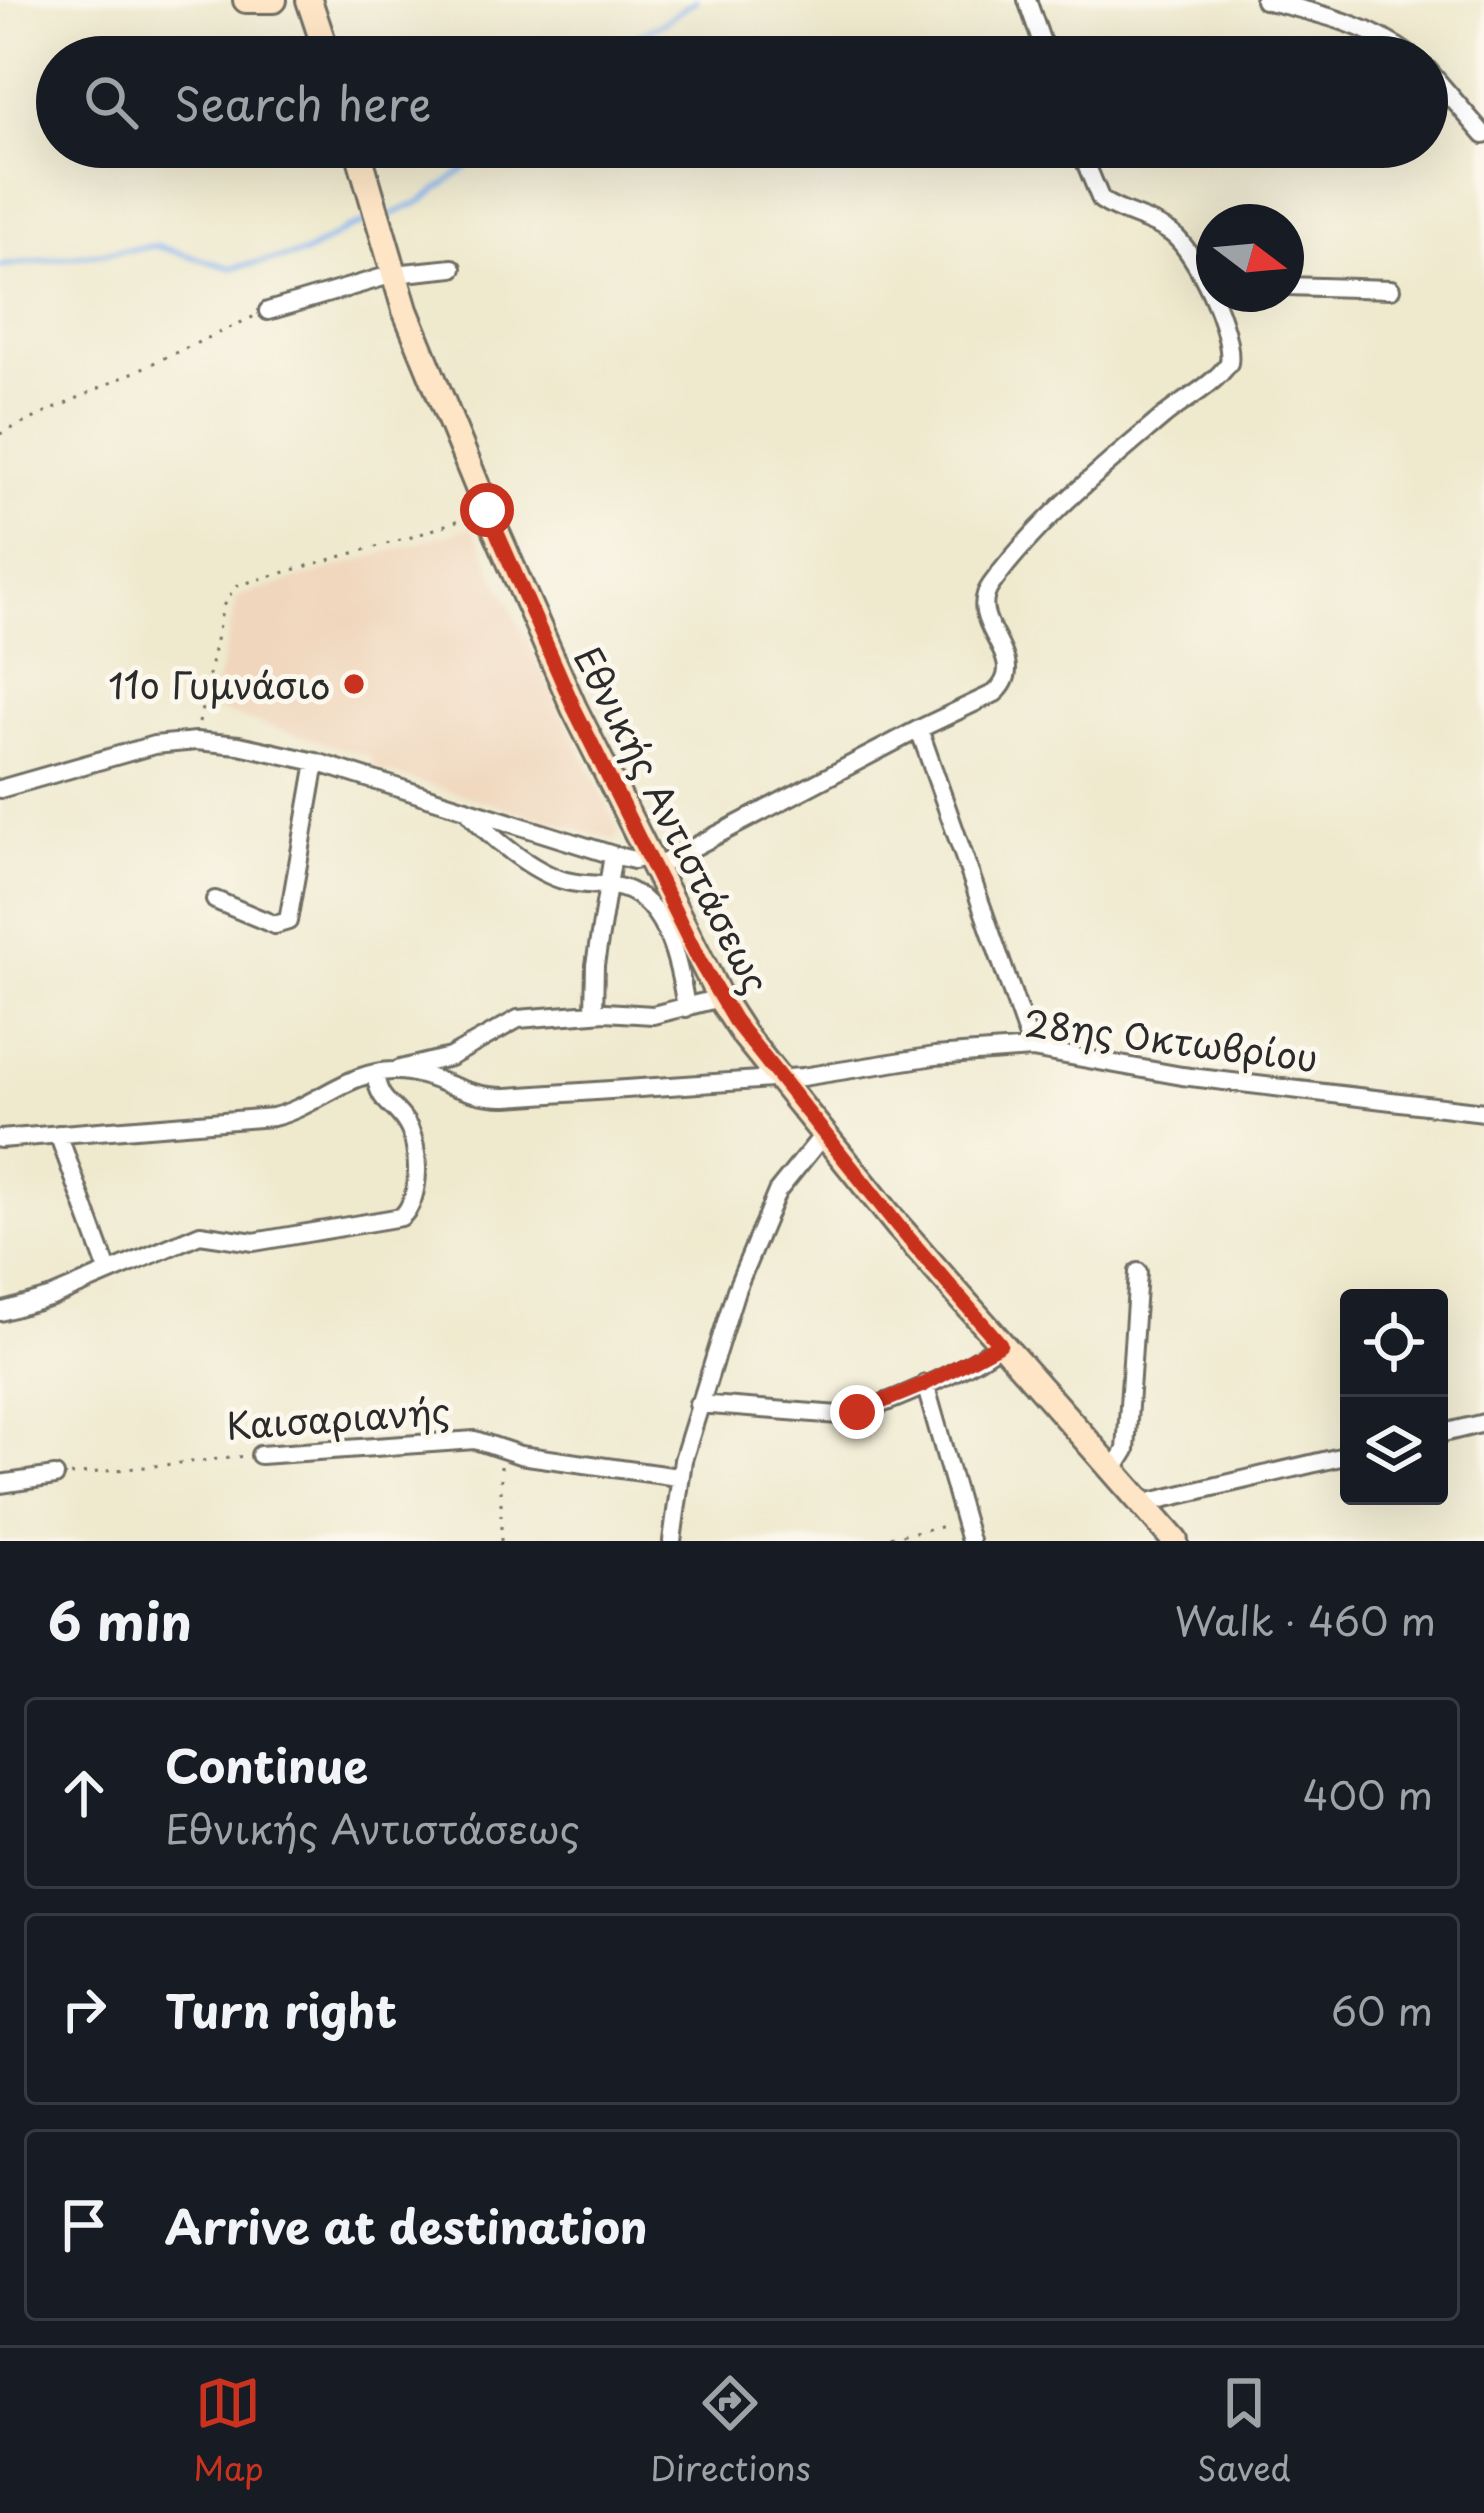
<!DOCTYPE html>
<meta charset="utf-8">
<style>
body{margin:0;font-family:"Playpen Sans",sans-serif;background:#242831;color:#f1f3f6}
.controls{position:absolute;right:36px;bottom:36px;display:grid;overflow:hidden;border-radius:12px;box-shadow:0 12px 48px #0002}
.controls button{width:108px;height:108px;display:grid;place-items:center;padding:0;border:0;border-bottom:3px solid #363941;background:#171b24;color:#f1f3f6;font:60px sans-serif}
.compass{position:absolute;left:1196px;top:204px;width:108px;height:108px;border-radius:50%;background:#171b24;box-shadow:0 12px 48px #0002;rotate:106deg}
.stop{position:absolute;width:36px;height:36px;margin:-27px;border:9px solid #c8321e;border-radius:50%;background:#fff}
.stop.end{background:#c8321e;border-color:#fff;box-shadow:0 3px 12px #0008}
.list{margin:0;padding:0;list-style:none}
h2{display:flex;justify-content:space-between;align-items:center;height:156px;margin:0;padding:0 48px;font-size:51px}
h2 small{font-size:39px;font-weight:400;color:#9ea1a6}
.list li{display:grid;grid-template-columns:78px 1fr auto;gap:36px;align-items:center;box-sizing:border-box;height:192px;margin:0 24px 24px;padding:0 24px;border:3px solid #363941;border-radius:12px}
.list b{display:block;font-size:45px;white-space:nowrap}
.list p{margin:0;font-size:39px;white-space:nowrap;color:#9ea1a6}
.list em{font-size:39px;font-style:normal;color:#9ea1a6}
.icon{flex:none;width:66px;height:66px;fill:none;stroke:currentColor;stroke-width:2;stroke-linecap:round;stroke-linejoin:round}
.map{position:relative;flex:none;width:1484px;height:1541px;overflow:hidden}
.search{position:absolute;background:#171b24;box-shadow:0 12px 48px #0002;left:36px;right:36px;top:36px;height:132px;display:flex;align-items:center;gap:30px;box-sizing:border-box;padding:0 42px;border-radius:66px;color:#9ea1a6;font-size:45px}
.sheet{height:804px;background:#171b24}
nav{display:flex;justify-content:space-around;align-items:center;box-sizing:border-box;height:168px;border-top:3px solid #363941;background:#171b24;font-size:33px;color:#9ea1a6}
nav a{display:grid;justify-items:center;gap:6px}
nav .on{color:#c8321e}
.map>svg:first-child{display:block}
</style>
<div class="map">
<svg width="1484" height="1541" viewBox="0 0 1484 1541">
<rect width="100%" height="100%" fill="#fbf7ec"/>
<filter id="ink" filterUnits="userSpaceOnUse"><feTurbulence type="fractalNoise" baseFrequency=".00833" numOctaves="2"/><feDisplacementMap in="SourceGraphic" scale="24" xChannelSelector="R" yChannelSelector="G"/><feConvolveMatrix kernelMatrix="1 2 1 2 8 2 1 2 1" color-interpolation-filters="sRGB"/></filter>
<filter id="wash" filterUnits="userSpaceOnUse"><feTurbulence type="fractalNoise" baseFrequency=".004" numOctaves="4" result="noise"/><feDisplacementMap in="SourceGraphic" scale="48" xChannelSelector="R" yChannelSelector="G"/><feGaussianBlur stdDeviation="2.7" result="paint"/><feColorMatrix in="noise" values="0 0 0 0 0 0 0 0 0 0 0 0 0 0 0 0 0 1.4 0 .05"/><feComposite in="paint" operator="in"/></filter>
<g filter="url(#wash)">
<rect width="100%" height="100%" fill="#efe9ce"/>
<path fill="#f0d6bc" d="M472 527 620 832 616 840 371 768 373 757 211 709 238 597Z"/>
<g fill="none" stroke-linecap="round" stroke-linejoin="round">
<path stroke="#85b6f1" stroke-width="4.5" d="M591 57 663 23 696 0
M389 216 422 201 494 147
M0 266 156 246 231 268 304 254 347 229 372 221"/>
</g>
</g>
<g filter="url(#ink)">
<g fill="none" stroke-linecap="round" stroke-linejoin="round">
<g stroke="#706e64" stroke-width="22">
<path id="street" d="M1027 0 1047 57
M1264 0C1317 13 1367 23 1412 57
M1427 69 1484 135
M1286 286 1391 289
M268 311 394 274 453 268
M919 729 995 693C1034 658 963 624 991 585 1038 520 1104 467 1164 416 1185 399 1213 386 1229 363 1234 333 1196 251 1171 233 1150 218 1122 215 1101 200L1079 147
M0 789 154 745 196 741 239 745 316 762 613 855 634 860 648 856
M467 810C488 836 534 873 566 881 585 886 604 883 622 888 668 902 680 968 686 1008
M654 868 919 729 1032 1049
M215 900 275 925 288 921 316 762
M594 1013 595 965 613 855
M400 1069 450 1057 518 1019 605 1012 653 1015 720 998
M58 1134 108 1271
M0 1139 273 1117C316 1107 350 1069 397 1071 434 1072 462 1098 507 1097L802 1077 935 1056 1032 1049 1182 1076 1484 1112
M0 1312 52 1297 200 1234 254 1242 401 1217C422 1200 421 1145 406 1123 392 1101 380 1105 375 1074
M925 1384 970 1541
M698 1404 839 1415C875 1412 972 1367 1000 1344
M1439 1434 1484 1423
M260 1455 475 1440 520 1455 678 1477
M1113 1471 1126 1450 1138 1272
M0 1484 55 1476
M1141 1504 1349 1455
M672 1541 683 1460 736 1290 777 1192 823 1135"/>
</g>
<g stroke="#706e64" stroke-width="30">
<path id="secondary" d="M246 0H274
M309 0 328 57
M357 147 405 310 487 510 574 708 720 998 744 1035 898 1226 1175 1541"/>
</g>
<path stroke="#706e64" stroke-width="3" stroke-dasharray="3 9" stroke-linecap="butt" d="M0 434 255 316
M199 723 223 606 235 586 415 536 468 517
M71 1475 246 1456
M879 1539 945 1526
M501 1541V1465"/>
<use href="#street" stroke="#fff" stroke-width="16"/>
<use href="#secondary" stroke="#fde5c5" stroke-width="24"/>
</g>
</g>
<g fill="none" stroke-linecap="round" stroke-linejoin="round" filter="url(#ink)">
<path stroke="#c8321e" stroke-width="15" d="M487 510 574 708 700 962 734 1020 898 1226 1000 1344 925 1384 857 1412"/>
</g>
<circle fill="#c8321e" stroke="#fbf7ec" stroke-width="4.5" cx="354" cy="684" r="12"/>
<g text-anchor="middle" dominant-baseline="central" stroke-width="10" stroke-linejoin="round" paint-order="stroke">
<g font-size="36" fill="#2b2b2b" stroke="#fbf7ec" text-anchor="end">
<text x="330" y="684">11o Γυμνάσιο</text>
</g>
<g font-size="36" fill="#2b2b2b" stroke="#fbf7ec">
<text transform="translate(673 819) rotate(63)">Εθνικής Αντιστάσεως</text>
<text transform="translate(1171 1039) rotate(7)">28ης Οκτωβρίου</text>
<text transform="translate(338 1417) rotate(-4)">Καισαριανής</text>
</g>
</g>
</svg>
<div class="controls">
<button><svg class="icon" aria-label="locate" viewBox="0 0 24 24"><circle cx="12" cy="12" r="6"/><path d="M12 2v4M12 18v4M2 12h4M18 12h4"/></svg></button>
<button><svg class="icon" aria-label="layers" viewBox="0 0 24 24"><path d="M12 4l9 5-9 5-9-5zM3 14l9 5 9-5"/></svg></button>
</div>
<svg class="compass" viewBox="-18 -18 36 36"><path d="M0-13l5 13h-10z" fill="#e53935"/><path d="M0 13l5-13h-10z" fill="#9ea1a6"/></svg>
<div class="stop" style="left:487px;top:510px"></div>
<div class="stop end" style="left:857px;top:1412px"></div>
<div class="search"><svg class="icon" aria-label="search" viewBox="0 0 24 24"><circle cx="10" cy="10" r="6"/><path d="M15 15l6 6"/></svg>Search here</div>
</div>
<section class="sheet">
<h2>6 min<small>Walk · 460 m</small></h2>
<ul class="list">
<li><svg class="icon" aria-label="ahead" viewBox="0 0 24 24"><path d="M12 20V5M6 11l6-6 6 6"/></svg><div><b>Continue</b><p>Εθνικής Αντιστάσεως</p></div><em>400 m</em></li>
<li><svg class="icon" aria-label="right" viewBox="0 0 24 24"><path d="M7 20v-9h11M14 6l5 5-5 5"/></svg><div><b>Turn right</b></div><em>60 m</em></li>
<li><svg class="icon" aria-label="arrive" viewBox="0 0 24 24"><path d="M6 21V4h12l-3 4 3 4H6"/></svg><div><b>Arrive at destination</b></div></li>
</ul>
</section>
<nav>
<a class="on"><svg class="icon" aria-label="map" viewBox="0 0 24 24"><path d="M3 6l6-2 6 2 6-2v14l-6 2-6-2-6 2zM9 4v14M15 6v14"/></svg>Map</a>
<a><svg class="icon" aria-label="directions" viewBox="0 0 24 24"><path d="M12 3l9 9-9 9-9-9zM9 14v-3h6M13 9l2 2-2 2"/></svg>Directions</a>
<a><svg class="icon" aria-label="saved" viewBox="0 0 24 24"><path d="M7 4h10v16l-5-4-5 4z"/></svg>Saved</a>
</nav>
